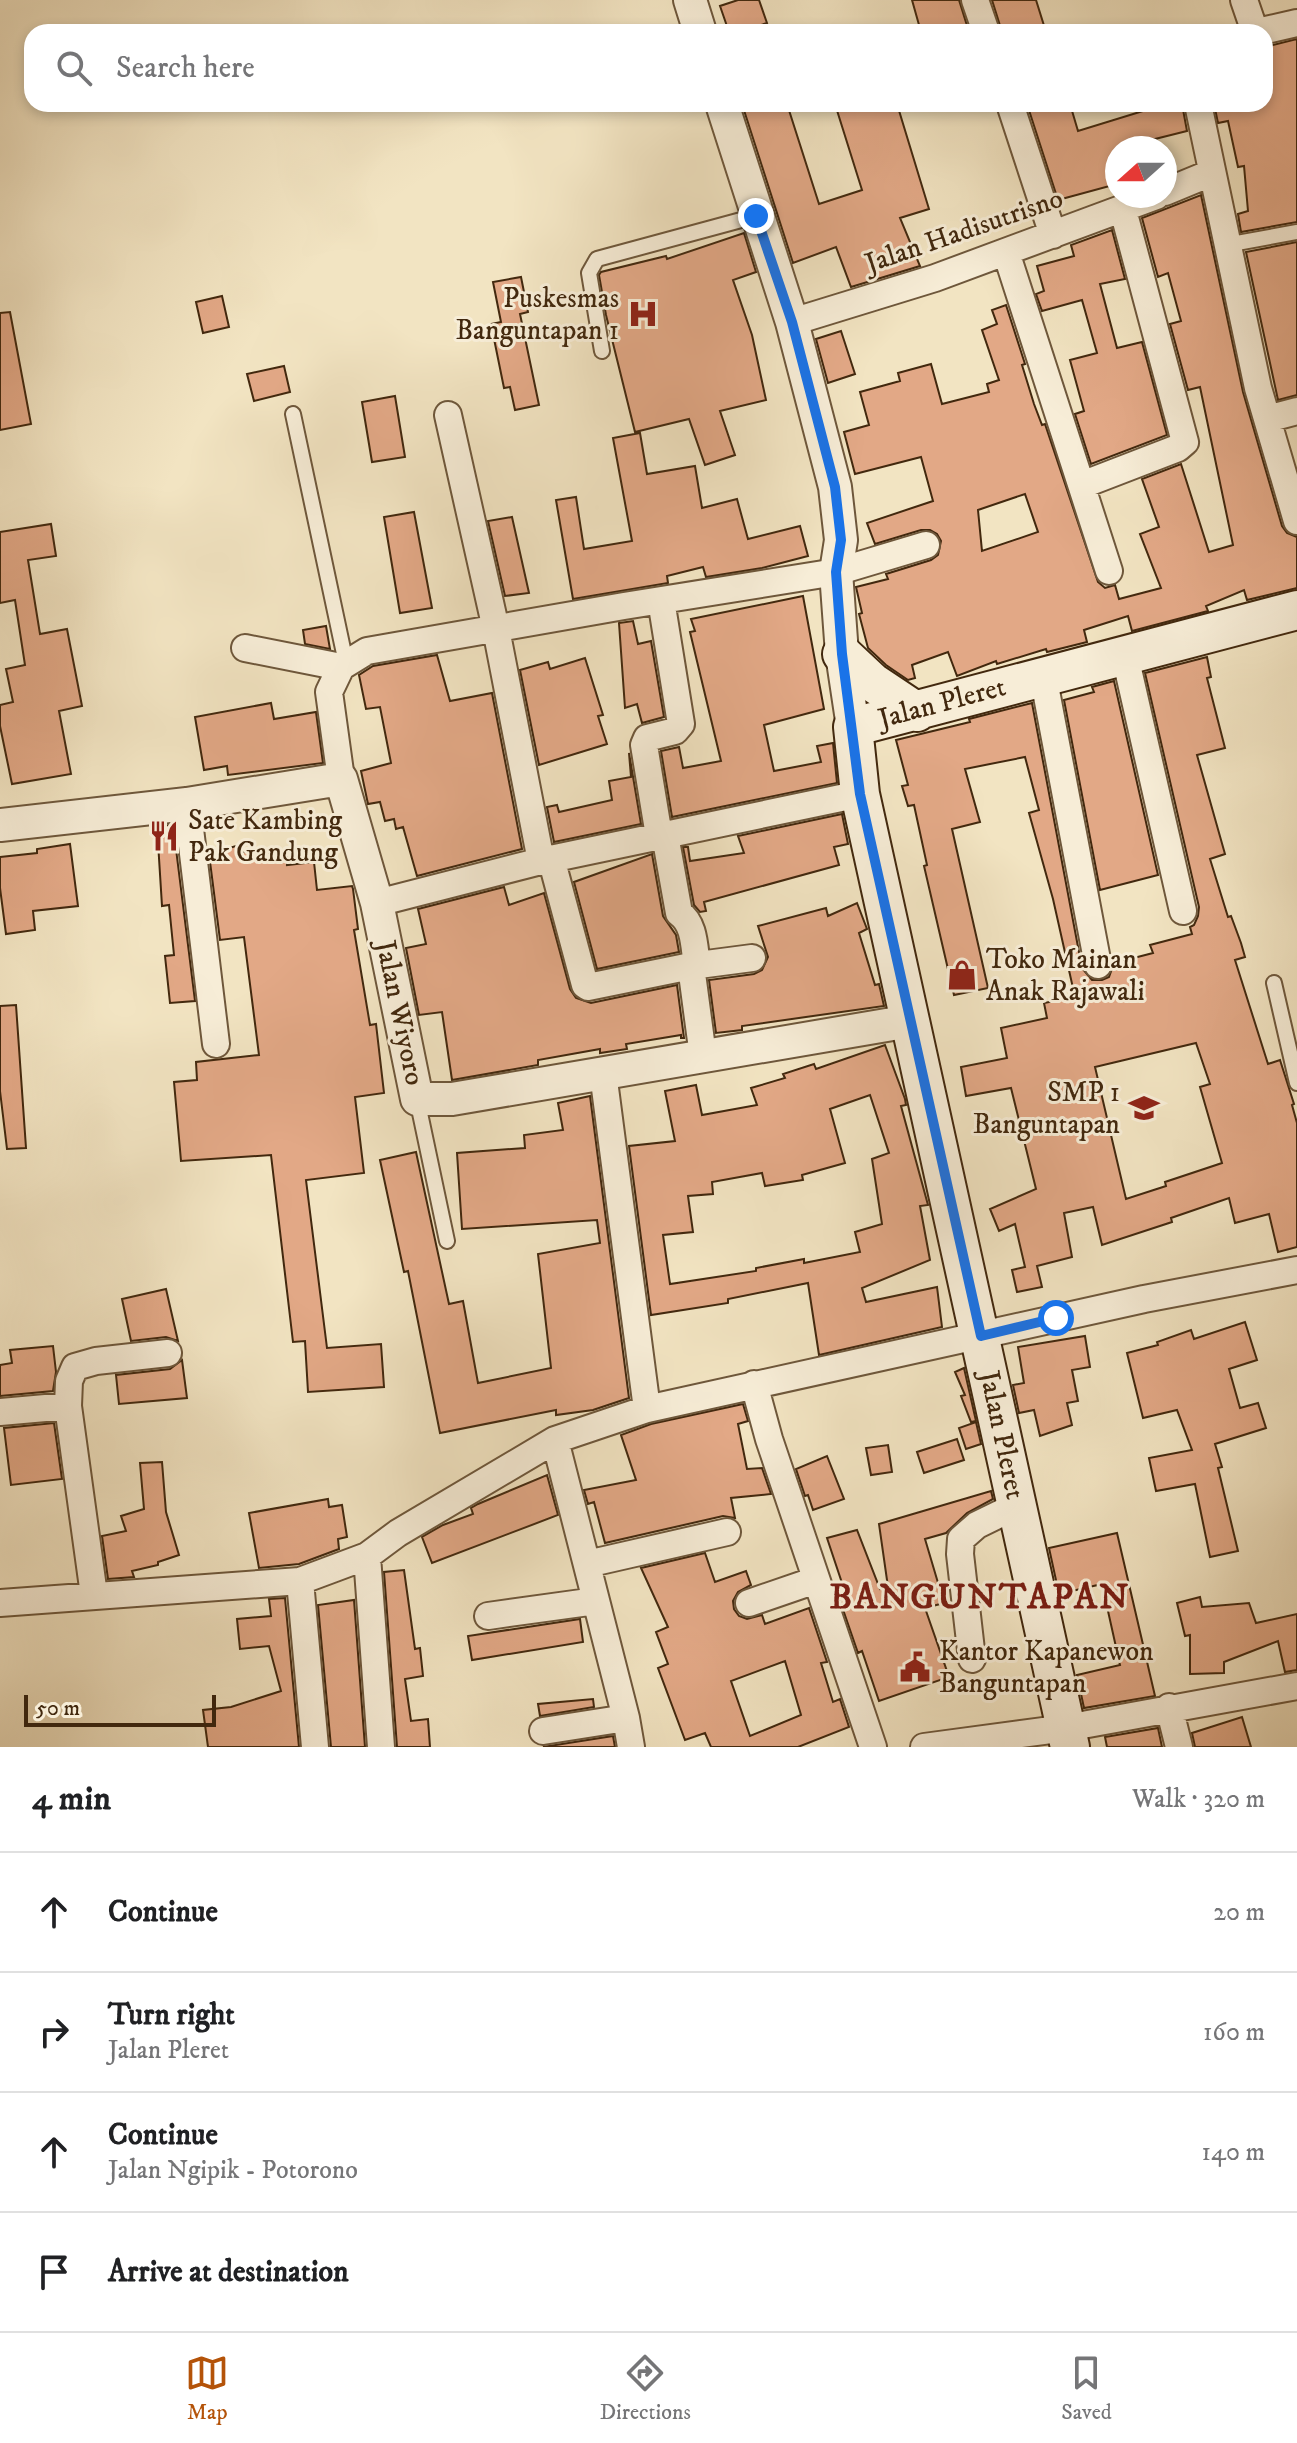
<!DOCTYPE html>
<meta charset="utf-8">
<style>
body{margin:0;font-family:"IM FELL DW Pica",serif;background:#f2f2f2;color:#202124}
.compass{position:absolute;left:1105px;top:136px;width:72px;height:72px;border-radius:50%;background:#fff;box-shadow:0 4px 12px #0003;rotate:249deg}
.scale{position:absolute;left:24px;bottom:20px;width:192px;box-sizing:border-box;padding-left:8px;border:4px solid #42280e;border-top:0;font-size:22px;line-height:28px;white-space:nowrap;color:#42280e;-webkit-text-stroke:6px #f7edd7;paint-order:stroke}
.stop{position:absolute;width:24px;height:24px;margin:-18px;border:6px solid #1a73e8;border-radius:50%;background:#fff}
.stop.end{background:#1a73e8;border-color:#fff;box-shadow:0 2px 8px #0008}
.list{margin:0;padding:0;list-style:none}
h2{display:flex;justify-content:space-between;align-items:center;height:104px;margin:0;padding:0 32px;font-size:34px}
h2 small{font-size:26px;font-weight:400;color:#757577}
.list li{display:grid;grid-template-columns:52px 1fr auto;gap:24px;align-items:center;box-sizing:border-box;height:120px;padding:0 32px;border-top:2px solid #e0e0e0}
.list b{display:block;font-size:30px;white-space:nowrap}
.list p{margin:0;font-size:26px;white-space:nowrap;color:#757577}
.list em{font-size:26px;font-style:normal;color:#757577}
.icon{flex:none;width:44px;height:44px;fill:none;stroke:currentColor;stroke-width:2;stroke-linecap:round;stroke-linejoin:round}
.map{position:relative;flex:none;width:1297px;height:1747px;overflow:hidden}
.search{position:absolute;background:#fff;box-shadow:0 4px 12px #0003;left:24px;right:24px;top:24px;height:88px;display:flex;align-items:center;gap:20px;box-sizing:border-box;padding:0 28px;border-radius:24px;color:#757577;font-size:30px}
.sheet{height:584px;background:#fff}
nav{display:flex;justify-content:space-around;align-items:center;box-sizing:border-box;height:112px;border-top:2px solid #e0e0e0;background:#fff;font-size:22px;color:#757577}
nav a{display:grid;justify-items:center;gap:4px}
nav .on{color:#b45309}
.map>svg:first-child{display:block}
</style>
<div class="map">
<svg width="1297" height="1747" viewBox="0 0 1297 1747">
<rect width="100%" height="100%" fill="#f2e4c2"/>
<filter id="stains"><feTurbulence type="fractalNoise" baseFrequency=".0025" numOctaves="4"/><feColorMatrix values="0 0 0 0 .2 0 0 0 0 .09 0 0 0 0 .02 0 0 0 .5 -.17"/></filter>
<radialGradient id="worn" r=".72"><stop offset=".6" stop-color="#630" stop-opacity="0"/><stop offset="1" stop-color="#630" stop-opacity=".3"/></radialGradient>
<path fill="#e2a886" stroke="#42280e" stroke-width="2" fill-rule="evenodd" d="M738 0H759L767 23 740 32H729L720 6Z
M912 0H959L969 32H921Z
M992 0H1036L1046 32H1002Z
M1297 39V222L1241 232 1238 214 1248 211 1244 166 1238 167 1228 121 1218 123 1214 104H1265V47Z
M742 104H787L819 204 862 190 835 104H897L929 209 900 218 920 266 851 287 836 247 793 263Z
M1027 104H1070L1078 131 1156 107V104H1182L1187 131 1143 142 1145 148H1117V184L1058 200Z
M1201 195 1243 392 1282 526 1287 533 1297 537V588L1247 600 1244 590 1206 606 1208 611 1132 631 1128 616 1084 630 1087 642 1047 652 1046 649 997 664 996 661 957 676 948 652 912 665 915 678 908 680 886 665 868 648 859 614 862 613 856 587 888 579 886 574 931 560 938 555 941 541 937 534 930 530H921L875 544 867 523 933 501 921 457 855 474 844 432 869 425 860 392 900 381 898 373 931 364 942 404 989 392 987 384 999 380 982 330 997 324 992 310 1006 305 1025 364 1022 365 1034 404 1042 425 1045 424 1098 582 1105 588 1115 585 1119 599 1161 588 1140 534 1159 527 1142 479 1181 464 1209 552 1233 545 1200 387 1188 390 1170 324 1181 321 1168 273 1158 277 1142 218ZM1025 494 1038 532 982 551 978 510Z
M1112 230 1125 279 1100 284 1117 348 1142 342 1167 435 1091 464 1075 414 1084 411 1070 360 1097 353 1082 300 1042 311 1036 294 1044 291 1037 266 1074 256 1071 245Z
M744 233 756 272 733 280 752 335 766 400 720 411 735 455 705 465 689 419 635 432 606 315 599 275 601 272 666 256 667 259Z
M1297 242V395L1278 400 1246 252Z
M521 277 528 312 520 314 539 405 515 410 510 387 504 388 491 324 501 322 493 282Z
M222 296 229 327 203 333 196 302Z
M10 312 31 424 0 430V313Z
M841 331 855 374 828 383 816 339Z
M284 366 290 392 254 401 247 374Z
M395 396 405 457 372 462 362 402Z
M640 433 647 474 695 466 702 508 737 499 748 539 800 526 808 556 762 568 706 577 703 567 667 576 668 583 573 599 556 500 576 497 584 549 632 541 613 438Z
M414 512 432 608 400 613 384 517Z
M512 517 529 593 505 596 488 521Z
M51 524 56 556 28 560 40 634 67 629 82 706 59 711 71 774 12 784 0 726V705L13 702 6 669 25 665 15 600 0 603V532Z
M803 596 824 709 764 725 774 771 821 762 817 746 833 743 837 783 672 817 661 751 679 747 683 768 721 761 690 632 695 631 691 619Z
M633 621 638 644 651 641 664 717 642 723 637 704 625 708 619 623Z
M326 626 330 649 305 644 303 630Z
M437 655 450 701 492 693 522 849 417 876 403 827 396 829 394 819 385 821 380 802 368 804 361 771 391 763 380 707 366 709 359 675 373 666Z
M1207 657 1211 677 1207 678 1225 748 1197 755 1225 854 1210 859 1228 917 1231 916 1241 943 1245 957 1235 960 1268 1064 1280 1060 1294 1104 1292 1105 1297 1123V1247L1278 1252 1269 1214 1235 1223 1229 1198 1171 1218 1172 1222 1102 1245 1093 1207 1064 1213 1072 1257 1037 1266 1042 1287 1017 1292 1012 1270 1025 1267 1015 1224 999 1231 990 1209 1036 1189 1011 1088 966 1096 961 1067 1007 1058 1001 1028 1047 1018 1044 1003 1075 997 1053 899 1029 813 1039 810 1025 757 965 769 980 822 952 829 988 988 954 995 924 866 927 865 914 805 908 806 902 786 908 785 896 740 970 722 969 719 1032 703 1082 968 1092 980H1102L1109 977 1114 963 1153 953 1150 945 1192 934 1190 927 1194 925 1198 916 1199 907 1145 673ZM1196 1043 1210 1084 1200 1087 1222 1163 1165 1182 1166 1186 1126 1199 1095 1067Z
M585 658 603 715 598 716 607 744 539 765 520 670 548 662 550 669Z
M1114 681 1158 875 1100 890 1064 700 1094 692 1092 687Z
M271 703 274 719 316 712 323 763 228 775 227 766 204 770 195 717Z
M629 753 641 824 554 842 547 807 557 805 559 812 612 800 609 781 631 777Z
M842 814 848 844 834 847 839 865 704 902 706 911 700 912 694 905 683 847H688L690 861 744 853 738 836Z
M173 825 195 1001 170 1003 165 956 174 955 169 905 162 906 157 826Z
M70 844 78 906 33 911 35 930 6 934 0 888V857L37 853V849Z
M236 846 237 852 288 853 287 865 314 862 317 890 352 886 353 889 358 929 354 930 370 1025 376 1024 384 1093 355 1097 364 1173 306 1180 327 1348 381 1344 384 1387 308 1392 305 1341 293 1342 271 1155 181 1161 174 1082 197 1080 196 1062 259 1055 244 937 220 940 209 854Z
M652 854 663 916 676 935 679 952 597 969 574 882Z
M504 887 509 905 544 893 570 989 576 998 591 1003 677 985 684 1038H681V1035L626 1044 627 1049 600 1053V1049L538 1060V1065L452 1080 442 1012 419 1015 406 948 426 944 418 909Z
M857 903 867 929 859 933 875 985 879 984 884 1006 742 1026V1030L716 1033 709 980 754 974 762 970 768 957 758 926 826 908 828 916Z
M16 1005 26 1148 7 1149 0 1091V1006Z
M885 1045 905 1099 906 1105 901 1106 928 1205 920 1206 930 1260 862 1288 866 1302 937 1287 942 1327 819 1355 808 1283 728 1299V1303L651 1315 629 1146 675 1141 665 1091 696 1085 702 1115 757 1105 751 1088 785 1078 783 1074 814 1064 816 1069ZM870 1095 889 1153 872 1159 882 1224 855 1232 860 1252 804 1263V1259L756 1268V1271L670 1284 663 1235 693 1232 688 1196 713 1194 712 1182 762 1173 765 1186 803 1180 802 1175 845 1163 830 1109Z
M590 1096 629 1398 593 1410 556 1415V1410L440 1433 408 1271 404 1272 380 1160 416 1152 449 1304 463 1301 478 1383 551 1368 538 1254 600 1243 597 1220 462 1229 457 1153 525 1148 524 1135 563 1130 558 1103Z
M166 1289 178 1341 166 1337 131 1341 122 1299Z
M1245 1322 1257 1360 1229 1369 1240 1408 1258 1403 1266 1428 1215 1444 1222 1467 1218 1468 1238 1551 1210 1557 1195 1484 1156 1491 1149 1458 1192 1450 1177 1410 1143 1418 1127 1353 1158 1345 1157 1342 1191 1330 1194 1339Z
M1085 1336 1090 1367 1072 1370 1078 1401 1067 1403 1072 1425 1040 1436 1034 1410 1019 1413 1013 1385 1024 1383 1018 1347Z
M53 1346 56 1372 53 1391 0 1396V1365L12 1363 10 1350Z
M182 1360 187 1398 119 1404 116 1375 170 1369Z
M964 1368 976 1421 971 1422 961 1396 965 1395 955 1372Z
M743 1404 748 1421 738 1424 747 1469 762 1468 771 1494 731 1498 735 1518 723 1516 605 1543 594 1502 588 1504 584 1490 636 1480 621 1435 651 1424Z
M976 1422 981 1444 966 1449 959 1428Z
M54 1423 62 1479 11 1485 4 1428Z
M957 1439 964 1460 924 1473 917 1452Z
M888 1445 892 1472 871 1475 866 1448Z
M827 1456 844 1499 813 1510 808 1495 805 1496 796 1469Z
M162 1462 166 1512 179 1555 158 1562V1565L132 1571 134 1577 108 1579 102 1536 126 1531 121 1516 144 1509 140 1463Z
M547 1475 558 1515 432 1563 422 1537 443 1525 473 1514 471 1508 478 1504Z
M991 1491 993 1499 967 1513 946 1533 925 1539 944 1603 925 1608 949 1677 879 1701 862 1651 858 1653 838 1595 845 1592 827 1538 857 1530 880 1589 888 1587 879 1524Z
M328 1499 329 1507 342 1505 347 1537 338 1539 339 1549 299 1564 259 1568 249 1513Z
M1117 1533 1155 1696 1084 1708 1077 1675 1120 1665 1102 1584 1059 1594 1049 1548Z
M705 1553 715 1582 746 1571 751 1585 738 1592 733 1601 734 1609 739 1616 747 1619 762 1615 765 1624 809 1608 827 1662 821 1663 833 1702 840 1699 849 1727 798 1747H711L705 1733 685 1740 658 1668 668 1664 656 1632 668 1627 641 1568ZM785 1661 801 1715 750 1736 731 1681Z
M404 1570 415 1649 420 1648 423 1676 405 1679 411 1721 428 1719 430 1747H397L384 1572Z
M1200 1597 1202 1607 1249 1603 1256 1623 1297 1614V1670L1285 1672 1278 1641 1224 1662V1673L1190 1674V1635L1185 1636 1177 1603Z
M285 1598 299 1747H208L203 1710 231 1707 281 1691 269 1646 240 1649 237 1619 271 1616 269 1599Z
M354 1600 365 1747H331L318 1605Z
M580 1619 583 1642 472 1660 468 1636Z
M593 1699 594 1707 540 1716 538 1704Z
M1242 1717 1251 1747H1195L1192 1733Z
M1158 1728 1162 1747H1107L1105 1737Z
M613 1736 615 1747H543Z"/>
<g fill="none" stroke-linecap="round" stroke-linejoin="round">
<g stroke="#6e573b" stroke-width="18">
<path id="service" d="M1226 245 1297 232
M602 351 589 273 597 259 756 216
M293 414 346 663
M1274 983 1297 1083
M417 1099 447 1241"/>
</g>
<g stroke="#6e573b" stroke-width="30">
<path id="minor" d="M975 0 986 32
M1244 0 1255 32
M1257 32 1297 23
M1010 104 1053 235
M1198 104 1258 388 1297 521
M1165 192 1211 173
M1006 252 1109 571
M792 322 935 278 1156 196
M448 415 496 629 541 861
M1267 419 1297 411
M1082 485 1178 448 1185 442 1123 210
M245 648 341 667
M1125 656 1183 911
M1043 675 1098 965
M341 779 329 692 341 667 367 651 624 606 836 572 926 545
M187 804 216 1044
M665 835 679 913C695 924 694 947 697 966
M659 836 644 745 647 738 675 731 681 724 661 600
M551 858 585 985 588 987 691 966 703 1056
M377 903 541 861 860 794
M691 966 752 958
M603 1073 647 1409
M754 1384 769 1439 873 1747
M0 1412 68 1406
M555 1440 626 1718 631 1747
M367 1556 381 1747
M587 1564 727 1532
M300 1581 315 1747
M94 1595 68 1406 69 1381 75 1367 96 1361 168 1353
M0 1603 300 1581 367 1556 398 1533 555 1440 647 1409 1144 1299 1297 1270
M749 1603 816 1580
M488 1616 596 1601
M972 1659 960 1554 961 1539 977 1525 1018 1505
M1169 1707 1179 1747
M543 1731 626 1718
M924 1747 1066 1728 1297 1686"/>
</g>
<g stroke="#6e573b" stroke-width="36">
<path id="tertiary" d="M690 0 700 32
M722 104 792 322 835 487 841 540 836 572 842 654 853 727
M0 825 187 804 341 779 377 903 417 1099H452L910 1021"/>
</g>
<g stroke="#42280e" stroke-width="42">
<path id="secondary" d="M842 654 872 682 917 712
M1070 1747 860 794 853 727 1297 610"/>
</g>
<use href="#service" stroke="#f7edd7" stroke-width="14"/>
<use href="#minor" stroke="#f7edd7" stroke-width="26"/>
<use href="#tertiary" stroke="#f7edd7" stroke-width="32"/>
<use href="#secondary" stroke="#f7edd7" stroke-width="38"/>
</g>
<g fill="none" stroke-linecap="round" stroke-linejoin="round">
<path stroke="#1a73e8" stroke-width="10" d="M756 216 792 322 835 487 841 540 836 572 842 654 860 794 981 1336 1056 1318"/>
</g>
<defs>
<g id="hospital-bare" transform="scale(2.4)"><path d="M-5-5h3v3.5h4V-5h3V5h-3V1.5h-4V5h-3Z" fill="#8f2418" stroke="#f7edd7" stroke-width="2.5" paint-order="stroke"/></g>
<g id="restaurant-bare" transform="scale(2.4)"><path d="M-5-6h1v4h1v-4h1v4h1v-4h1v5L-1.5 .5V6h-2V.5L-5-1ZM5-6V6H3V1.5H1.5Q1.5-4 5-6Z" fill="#8f2418" stroke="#f7edd7" stroke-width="2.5" paint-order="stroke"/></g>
<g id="shop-bare" transform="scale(2.4)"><path d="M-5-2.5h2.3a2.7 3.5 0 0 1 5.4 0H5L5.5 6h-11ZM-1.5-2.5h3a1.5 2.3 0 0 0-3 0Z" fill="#8f2418" stroke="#f7edd7" stroke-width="2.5" paint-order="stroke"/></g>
<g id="school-bare" transform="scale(2.4)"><path d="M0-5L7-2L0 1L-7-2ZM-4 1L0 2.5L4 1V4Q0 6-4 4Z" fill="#8f2418" stroke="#f7edd7" stroke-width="2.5" paint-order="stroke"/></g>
<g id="civic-bare" transform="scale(2.4)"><path d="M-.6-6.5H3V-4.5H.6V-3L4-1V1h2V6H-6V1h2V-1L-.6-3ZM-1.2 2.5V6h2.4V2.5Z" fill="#8f2418" stroke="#f7edd7" stroke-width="2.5" paint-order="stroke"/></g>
</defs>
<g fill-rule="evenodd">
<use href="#hospital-bare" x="643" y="314"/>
<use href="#restaurant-bare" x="164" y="836"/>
<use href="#shop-bare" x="962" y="975"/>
<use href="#school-bare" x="1144" y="1108"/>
<use href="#civic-bare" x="915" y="1667"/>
</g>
<g text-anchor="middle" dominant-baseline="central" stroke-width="6" stroke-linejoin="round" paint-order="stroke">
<g font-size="28" fill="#42280e" stroke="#f7edd7">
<text transform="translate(964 231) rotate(-19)">Jalan Hadisutrisno</text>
<text transform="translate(942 703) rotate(-15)">Jalan Pleret</text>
<text transform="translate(400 1013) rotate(78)">Jalan Wiyoro</text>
<text transform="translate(1002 1435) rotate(78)">Jalan Pleret</text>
</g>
<g font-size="28" fill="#42280e" stroke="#f7edd7" text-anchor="start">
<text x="619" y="298" text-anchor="end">Puskesmas<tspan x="619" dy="32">Banguntapan 1</tspan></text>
<text x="188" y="820">Sate Kambing<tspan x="188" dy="32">Pak Gandung</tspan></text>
<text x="986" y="959">Toko Mainan<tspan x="986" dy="32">Anak Rajawali</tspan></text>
<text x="1120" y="1092" text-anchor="end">SMP 1<tspan x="1120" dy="32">Banguntapan</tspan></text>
<text x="939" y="1651">Kantor Kapanewon<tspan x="939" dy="32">Banguntapan</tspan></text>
</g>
<g font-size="36" font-weight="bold" letter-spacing="2" fill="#7a1f14" stroke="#f7edd7">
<text x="980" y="1597">BANGUNTAPAN</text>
</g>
</g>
<rect width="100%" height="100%" filter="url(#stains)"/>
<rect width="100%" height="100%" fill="url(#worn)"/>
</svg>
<svg class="compass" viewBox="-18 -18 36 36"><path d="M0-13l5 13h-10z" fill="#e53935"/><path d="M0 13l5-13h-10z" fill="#757577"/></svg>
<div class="scale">50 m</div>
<div class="stop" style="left:1056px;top:1318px"></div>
<div class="stop end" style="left:756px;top:216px"></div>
<div class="search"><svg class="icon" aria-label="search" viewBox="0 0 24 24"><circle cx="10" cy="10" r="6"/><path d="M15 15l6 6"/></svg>Search here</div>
</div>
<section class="sheet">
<h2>4 min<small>Walk · 320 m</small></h2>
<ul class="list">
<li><svg class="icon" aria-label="ahead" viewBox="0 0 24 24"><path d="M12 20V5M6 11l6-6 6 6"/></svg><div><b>Continue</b></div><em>20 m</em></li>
<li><svg class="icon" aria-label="right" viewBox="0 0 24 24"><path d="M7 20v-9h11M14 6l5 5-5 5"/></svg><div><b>Turn right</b><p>Jalan Pleret</p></div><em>160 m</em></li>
<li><svg class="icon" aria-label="ahead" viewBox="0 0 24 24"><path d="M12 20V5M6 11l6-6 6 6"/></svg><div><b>Continue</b><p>Jalan Ngipik - Potorono</p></div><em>140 m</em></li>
<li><svg class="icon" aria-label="arrive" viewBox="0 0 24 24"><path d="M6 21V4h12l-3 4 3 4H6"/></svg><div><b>Arrive at destination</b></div></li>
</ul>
</section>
<nav>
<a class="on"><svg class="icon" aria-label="map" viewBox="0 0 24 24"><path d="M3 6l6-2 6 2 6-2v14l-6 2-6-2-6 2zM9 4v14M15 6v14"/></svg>Map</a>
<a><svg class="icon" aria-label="directions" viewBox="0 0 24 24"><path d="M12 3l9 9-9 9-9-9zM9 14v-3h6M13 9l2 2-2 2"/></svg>Directions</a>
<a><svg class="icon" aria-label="saved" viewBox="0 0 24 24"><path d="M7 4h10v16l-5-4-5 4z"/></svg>Saved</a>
</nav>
